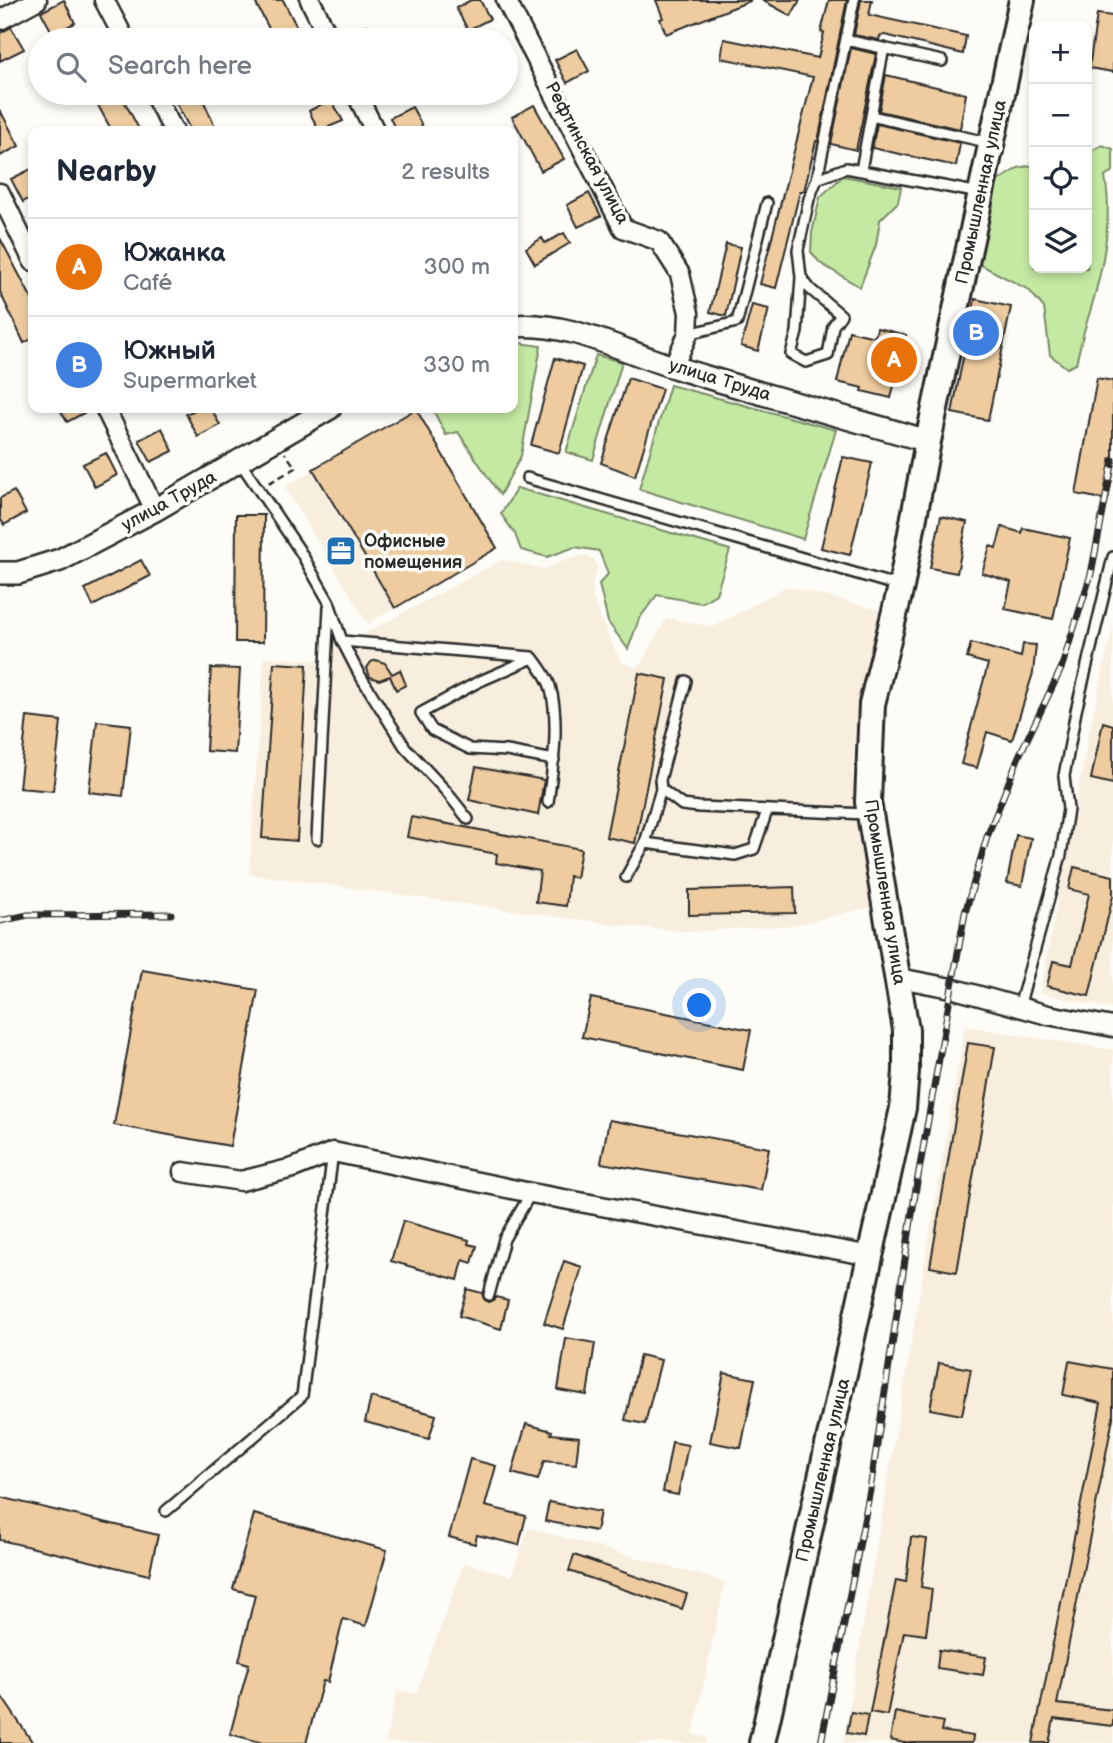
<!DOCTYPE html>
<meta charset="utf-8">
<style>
body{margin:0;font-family:"Balsamiq Sans",sans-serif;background:#f2f2f3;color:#1f2937}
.controls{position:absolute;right:21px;top:21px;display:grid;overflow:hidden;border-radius:14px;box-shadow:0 4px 10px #0003}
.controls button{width:63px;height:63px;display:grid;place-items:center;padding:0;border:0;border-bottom:2px solid #e0e1e3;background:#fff;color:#1f2937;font:35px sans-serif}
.you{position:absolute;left:700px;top:1006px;width:24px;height:24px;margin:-18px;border:5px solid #fff;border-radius:50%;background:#1a73e8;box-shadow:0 0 0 10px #1a73e833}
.badge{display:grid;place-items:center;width:46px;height:46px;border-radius:50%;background:#1f6fb2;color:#fff;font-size:23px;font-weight:700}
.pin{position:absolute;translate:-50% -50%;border:4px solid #fff;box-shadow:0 2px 7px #0006}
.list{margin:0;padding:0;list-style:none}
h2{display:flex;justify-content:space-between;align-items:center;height:91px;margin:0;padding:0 28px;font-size:30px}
h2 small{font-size:23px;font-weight:400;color:#747a83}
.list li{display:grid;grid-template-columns:46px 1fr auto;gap:21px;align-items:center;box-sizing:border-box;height:98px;padding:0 28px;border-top:2px solid #e0e1e3}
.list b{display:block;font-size:26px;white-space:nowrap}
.list p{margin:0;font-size:23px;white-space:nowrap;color:#747a83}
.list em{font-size:23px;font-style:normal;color:#747a83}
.icon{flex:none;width:38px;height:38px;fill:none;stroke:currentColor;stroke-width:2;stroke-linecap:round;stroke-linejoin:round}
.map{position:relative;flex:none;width:1113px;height:1743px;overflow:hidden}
.search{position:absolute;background:#fff;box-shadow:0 4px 10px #0003;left:28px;top:28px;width:490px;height:77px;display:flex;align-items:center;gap:18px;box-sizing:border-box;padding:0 24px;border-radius:38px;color:#747a83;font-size:26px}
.panel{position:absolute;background:#fff;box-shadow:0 4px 10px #0003;left:28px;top:126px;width:490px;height:287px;border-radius:14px}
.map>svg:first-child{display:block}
</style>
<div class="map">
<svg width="1113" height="1743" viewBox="0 0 1113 1743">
<rect width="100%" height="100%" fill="#fdfcf7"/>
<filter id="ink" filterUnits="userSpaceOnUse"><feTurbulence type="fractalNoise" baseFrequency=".0143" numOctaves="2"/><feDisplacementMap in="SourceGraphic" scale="14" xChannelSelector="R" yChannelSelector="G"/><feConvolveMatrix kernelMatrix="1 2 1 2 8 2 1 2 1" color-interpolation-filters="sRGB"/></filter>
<g filter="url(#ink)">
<path fill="#f8eedd" d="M312 471 394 608 368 624 285 487Z
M582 556 594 559 598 568 593 580V599L609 638 622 663 638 668 667 618 713 627 787 586 883 611 857 708 852 770 871 907 795 925 689 932 610 924 249 874 264 657 315 660 502 560 544 569 565 560Z
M1113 626V1009L1040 993 1089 733Z
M965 1026 1113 1050V1743H843Z
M529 1528 725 1582 693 1734 707 1738 706 1743H385L397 1690 416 1694 464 1563 511 1576Z"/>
<path fill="#c4e9a3" stroke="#788a67" stroke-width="2" d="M1102 145 1113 149V171L1105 177C1113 219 1103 269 1090 312 1084 329 1080 346 1076 364L1067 368 1050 355 1044 308 1029 290 977 263 998 181 1018 168 1034 165V268H1087V153Z
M843 176 901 187 898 202 880 220 876 245 860 287 820 263 811 252 812 233 820 197Z
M520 343 541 346 521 456 500 495 458 432 446 435 432 408H513V344Z
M596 355 622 362 593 460 566 452Z
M670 385 836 430 803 539 639 489Z
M517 488 730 550 716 594 701 603 657 595 639 619 628 649 608 622 599 584 608 574 599 551 575 547 547 557 521 550 515 534 501 514Z"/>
<path fill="#eecc9f" stroke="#2b2b2b" stroke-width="2" d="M64 0 75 23 53 34 41 12Z
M254 0H283L302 37 296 40H275Z
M471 0H480L490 19 468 30 456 8Z
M656 0H750V1L666 34 660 19 663 18Z
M762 0H800L791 16Z
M829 0H847L818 141H816L804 191H800L776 288 760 284 813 77 721 58 724 39 818 58 824 33 821 32Z
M861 0H872L869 15 966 36 963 54 885 35 880 36 879 40 854 35Z
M1097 14 1113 16V72L1089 68Z
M366 25 374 40H341V38Z
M11 27 24 49 0 61V33Z
M851 48 876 54 856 150 831 144Z
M577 49 589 71 567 83 555 60Z
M886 75 966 94 960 129 879 111Z
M100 93H120L140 131H112L93 96Z
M171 93H200L217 131H191Z
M331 99 343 121 319 131 309 111Z
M534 105 564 159 541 171 512 117Z
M412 107 425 131H396L390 118Z
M0 110 19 146 0 156Z
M877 124 960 143 956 166 872 148Z
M33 168V196L23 202 11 179Z
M589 193 601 216 578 227 567 205Z
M564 233 570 243 535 264 526 248 542 238 545 243Z
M0 238 33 301V338L24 343 0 292Z
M726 244 741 247 726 316 710 312Z
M975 299 1011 307 988 420 952 413Z
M752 305 769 309 758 351 741 346Z
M877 328 906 335 891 398 862 391 863 388 837 382 849 331 875 337Z
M555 358 583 366 559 453 531 445Z
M628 378 662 389 635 476 601 463Z
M1097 378 1113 381V473L1108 500 1076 494Z
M59 408H93L67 422Z
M199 408H211L220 425 198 437 186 414Z
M416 409 497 548 395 608 313 469Z
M162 428 173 451 151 462 139 440Z
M106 453 117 475 95 487 83 464Z
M843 457 872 463 850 555 821 548Z
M14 491 26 513 4 525 0 518V498Z
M236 515H264L263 642H235Z
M941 516 967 522 957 573 930 568Z
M1002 527 1022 533 1023 528 1070 538 1053 619 1005 609 1011 582 982 573 990 546 996 548Z
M141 560 150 576 93 606 85 589Z
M971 643 1021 657 1023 644 1036 645 1033 673 1012 740 987 732 977 768 961 764 988 664 967 658Z
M376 660 385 663 392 674 400 670 406 685 396 690 390 676 379 680 370 677 367 668 371 662Z
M274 663 307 665 297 841 262 838Z
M211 668 240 669 235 753 206 751Z
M639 673 668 679 635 843 606 837Z
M27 717 61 721 53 791 19 788Z
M97 721 131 725 123 796 89 792Z
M1103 722 1113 725V784L1091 779Z
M476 767 544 780 538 815 469 800Z
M411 817 581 849 576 878 569 876 566 906 536 902 540 871 496 863 497 854 407 837Z
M1016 835 1031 838 1022 886 1007 883Z
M1074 867 1113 876V896L1089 996 1047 986 1053 961 1072 965 1089 894 1069 889Z
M794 887 795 913 689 915V890Z
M142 970 258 990 230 1146 114 1125Z
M591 998 751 1030 743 1070 582 1037Z
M968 1043 995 1047 957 1272 930 1267Z
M609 1120 769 1148 761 1190 601 1163Z
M403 1221 469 1240 468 1244 477 1246 472 1263 463 1260 458 1280 391 1261Z
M564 1261 582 1267 563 1329 544 1323Z
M467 1289 482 1293 484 1299 488 1302 493 1300 496 1297 508 1300 501 1329 459 1316Z
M566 1338 595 1343 587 1395 558 1390Z
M640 1355 661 1360 645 1424 625 1420Z
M1069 1361 1113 1369V1418L1057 1704 1113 1710V1726L1054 1719 1049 1743H1033L1101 1403 1063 1395Z
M939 1363 971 1369 962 1415 930 1409Z
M724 1373 755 1379 741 1448 710 1442Z
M371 1397 436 1415 429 1439 365 1422Z
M526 1424 552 1431 551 1434 579 1437 576 1464 544 1461 538 1480 512 1473Z
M672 1442 688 1445 678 1495 663 1492Z
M470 1459 496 1466 485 1506 526 1516 519 1545 477 1535 475 1544 449 1537Z
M0 1497 158 1535 149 1575 0 1540Z
M549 1502 600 1512 596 1531 545 1521Z
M254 1514 387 1550 366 1626 343 1619 328 1682 323 1681 306 1743H264L230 1734 249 1664 239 1661 255 1595 233 1589Z
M911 1537 927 1539 921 1587 932 1589 926 1635 904 1632 887 1715 870 1712 896 1580 906 1582Z
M574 1555 687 1594 682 1609 569 1571Z
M939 1650 986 1657 983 1675 937 1668Z
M0 1694 33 1743H0Z
M851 1712 868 1715 864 1736 847 1733Z
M895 1712 943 1722 941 1731 973 1736 972 1743H904L890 1740Z"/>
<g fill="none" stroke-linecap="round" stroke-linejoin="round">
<g stroke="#2b2b2b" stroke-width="14">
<path id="service" d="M846 40 942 61
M871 116 884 48
M861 170 871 116 991 143
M817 179 854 0
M801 277 810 289 841 315 833 326 828 355 806 362 791 354 797 332 801 277 798 250 809 199 817 179 846 168 980 193
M688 334 737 322 767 203
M240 462 300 551 329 602 342 641 358 672 405 747 445 790 468 819
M527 478 899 586
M342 641 532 657
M686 681 660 780 661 789 682 805 699 807 867 814
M548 802C553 767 560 720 550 686 547 676 539 666 533 658L478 682 421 713 432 730 470 749 507 751 554 760
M317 839 329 607
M645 843 661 789
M626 877 645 843 735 855 754 849 767 811
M1019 1007 1061 855 1068 809 1064 776 1076 711 1113 557
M489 1295 504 1239 531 1193
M166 1511 302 1396 333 1152"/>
</g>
<g stroke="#2b2b2b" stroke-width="23">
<path id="minor" d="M104 0 125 40
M310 0 330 40
M506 0 623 228 659 241 680 274 689 313 688 334 673 367
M0 20 37 0
M153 93 174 131
M356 93 375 131
M0 193 33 261
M105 408 155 510
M899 978 951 988 1048 1015 1113 1027
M183 1172 241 1181 293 1168 333 1152 531 1193 871 1256"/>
</g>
<g stroke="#2b2b2b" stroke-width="26">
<path id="tertiary" d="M513 326C571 321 623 352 677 368 760 394 844 417 928 441
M0 573H18L60 560 155 510 330 408"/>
</g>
<g stroke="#2b2b2b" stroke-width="30">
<path id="secondary" d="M762 1743 903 1108 906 1071V1030L868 802 872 704 901 587 928 441 1022 0"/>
</g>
<path stroke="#2b2b2b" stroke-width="2.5" stroke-dasharray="7 5" stroke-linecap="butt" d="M269 483 296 468 285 453"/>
<use href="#service" stroke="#fdfcf7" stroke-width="9"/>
<use href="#minor" stroke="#fdfcf7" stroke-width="18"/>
<use href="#tertiary" stroke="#fdfcf7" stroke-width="21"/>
<use href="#secondary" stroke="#fdfcf7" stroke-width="24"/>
<g stroke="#2b2b2b" stroke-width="7">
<path id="rail" d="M0 921 28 915 171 914
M821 1743 870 1490 916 1188 965 913 987 837 1019 756 1061 669 1091 574 1113 460"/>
</g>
<use href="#rail" stroke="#fdfcf7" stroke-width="4.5" stroke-dasharray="13" stroke-linecap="butt"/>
</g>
</g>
<defs>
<g id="office-square" transform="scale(1.575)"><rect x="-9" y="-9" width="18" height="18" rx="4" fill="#1f6fb2" stroke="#fdfcf7"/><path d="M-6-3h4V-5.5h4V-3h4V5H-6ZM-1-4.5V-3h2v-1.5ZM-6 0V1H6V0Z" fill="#fff"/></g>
</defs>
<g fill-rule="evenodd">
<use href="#office-square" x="341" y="551"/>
</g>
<g text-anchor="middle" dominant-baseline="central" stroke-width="7" stroke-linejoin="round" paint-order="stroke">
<g font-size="18" fill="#2b2b2b" stroke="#fdfcf7">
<text transform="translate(587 153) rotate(62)">Рефтинская улица</text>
<text transform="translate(981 192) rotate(-78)">Промышленная улица</text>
<text transform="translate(720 380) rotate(17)">улица Труда</text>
<text transform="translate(169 501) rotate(-29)">улица Труда</text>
<text transform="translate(885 892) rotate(81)">Промышленная улица</text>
<text transform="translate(823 1470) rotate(-77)">Промышленная улица</text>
</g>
<g font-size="18" font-weight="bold" fill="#2b2b2b" stroke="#fdfcf7" text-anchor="start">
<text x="364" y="541">Офисные<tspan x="364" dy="21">помещения</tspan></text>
</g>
</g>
</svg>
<div class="controls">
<button>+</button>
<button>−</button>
<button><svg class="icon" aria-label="locate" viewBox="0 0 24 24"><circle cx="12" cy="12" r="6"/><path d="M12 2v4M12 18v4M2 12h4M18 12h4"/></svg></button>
<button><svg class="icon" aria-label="layers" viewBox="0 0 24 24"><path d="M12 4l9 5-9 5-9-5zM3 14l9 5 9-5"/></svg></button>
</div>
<div class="you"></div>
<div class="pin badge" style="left:894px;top:360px;background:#e8710a">A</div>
<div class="pin badge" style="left:976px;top:333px;background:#3f7fe0">B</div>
<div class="search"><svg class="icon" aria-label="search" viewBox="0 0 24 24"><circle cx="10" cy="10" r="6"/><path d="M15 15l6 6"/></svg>Search here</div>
<section class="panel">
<h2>Nearby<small>2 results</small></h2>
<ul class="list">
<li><span class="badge" style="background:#e8710a">A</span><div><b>Южанка</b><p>Café</p></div><em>300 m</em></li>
<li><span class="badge" style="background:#3f7fe0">B</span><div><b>Южный</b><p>Supermarket</p></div><em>330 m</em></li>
</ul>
</section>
</div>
